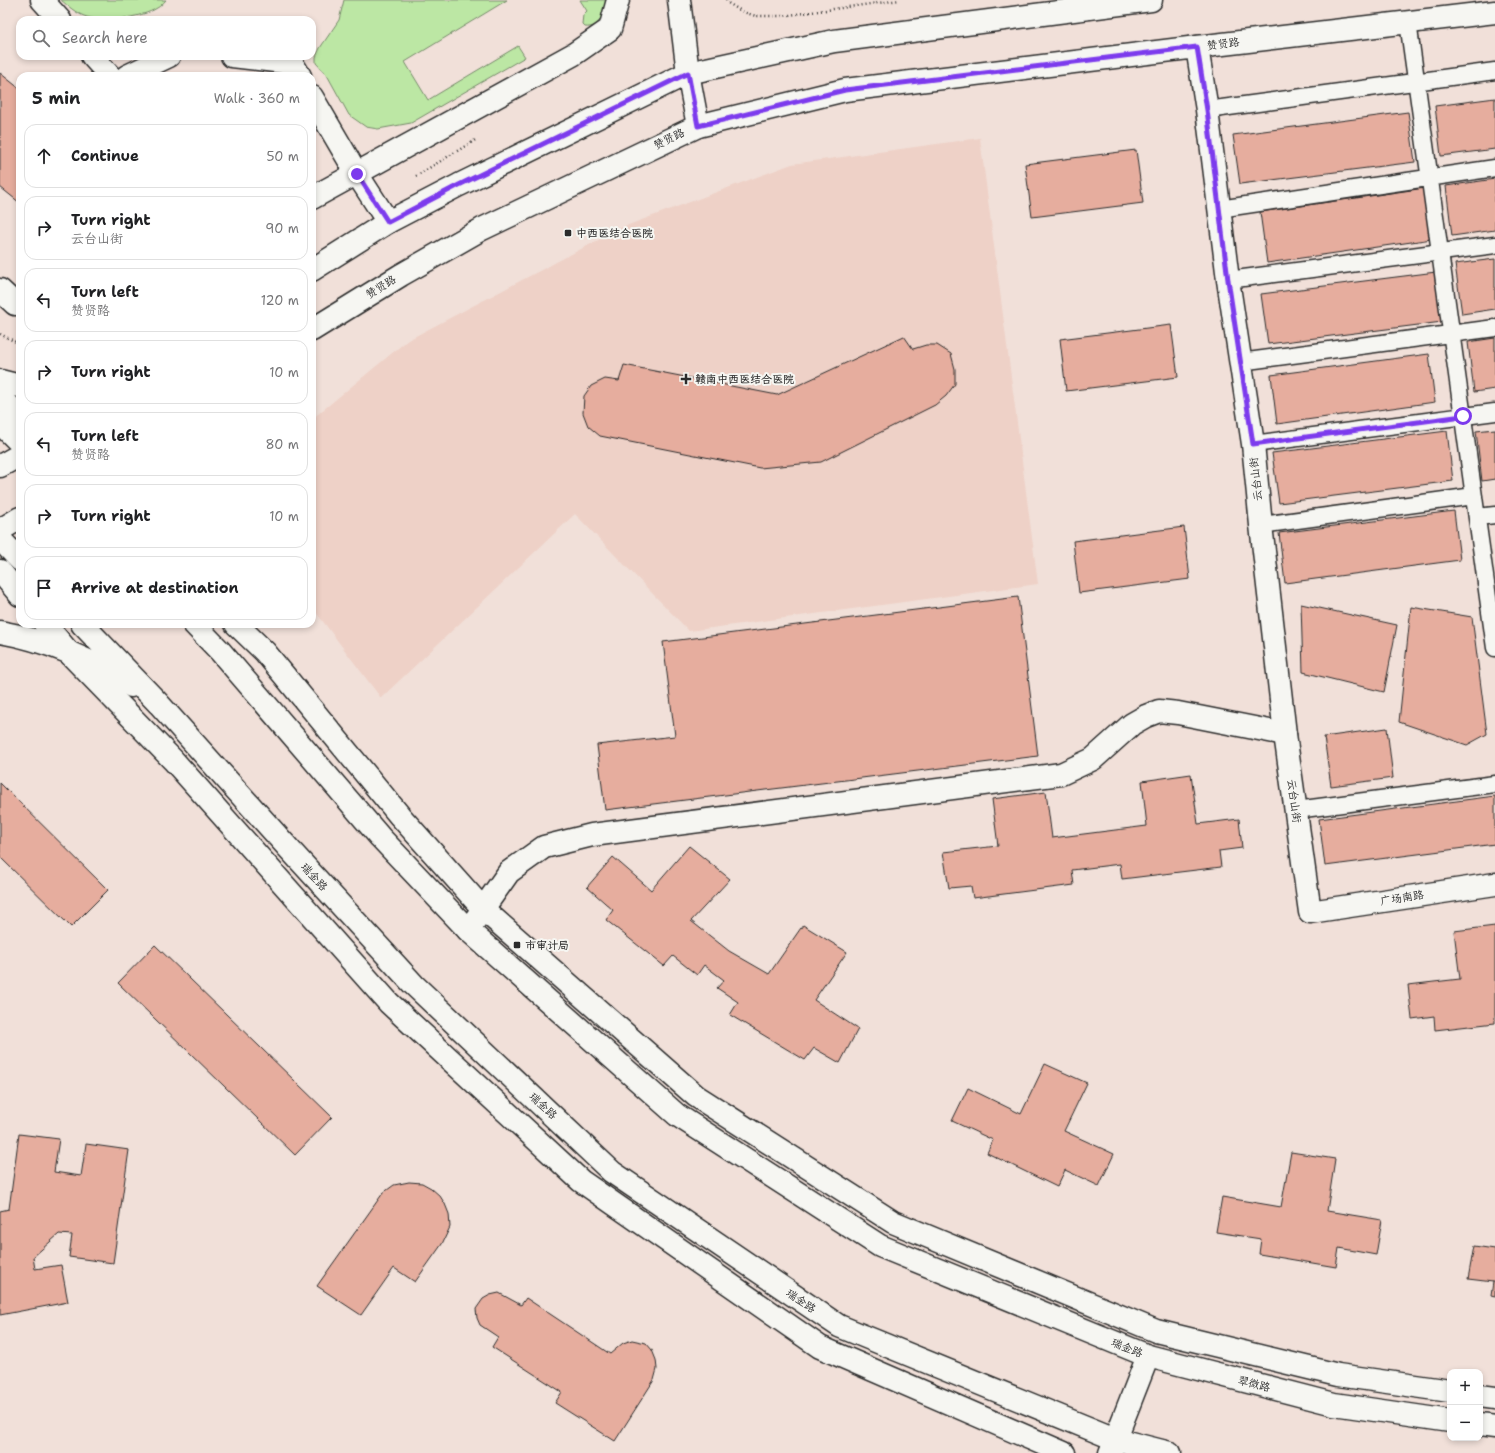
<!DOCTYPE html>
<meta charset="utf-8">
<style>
body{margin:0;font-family:"Shantell Sans","LXGW WenKai TC",sans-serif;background:#f6f6f6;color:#202124}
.controls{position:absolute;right:12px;bottom:12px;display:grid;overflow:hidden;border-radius:8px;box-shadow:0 2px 6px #0003}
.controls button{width:36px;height:36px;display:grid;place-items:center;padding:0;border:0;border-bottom:1px solid #e0e0e0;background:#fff;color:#202124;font:20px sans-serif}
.stop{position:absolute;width:12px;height:12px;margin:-9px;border:3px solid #7c3aed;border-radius:50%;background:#fff}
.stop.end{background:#7c3aed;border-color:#fff;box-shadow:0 1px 4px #0008}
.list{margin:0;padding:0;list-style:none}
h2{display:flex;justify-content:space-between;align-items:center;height:52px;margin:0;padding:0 16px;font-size:17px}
h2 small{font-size:13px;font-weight:400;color:#757577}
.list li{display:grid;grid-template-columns:26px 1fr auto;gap:12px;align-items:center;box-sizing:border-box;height:64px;margin:0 8px 8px;padding:0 8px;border:1px solid #e0e0e0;border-radius:12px}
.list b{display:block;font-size:15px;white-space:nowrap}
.list p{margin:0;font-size:13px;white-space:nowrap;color:#757577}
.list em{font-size:13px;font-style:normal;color:#757577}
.icon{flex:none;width:22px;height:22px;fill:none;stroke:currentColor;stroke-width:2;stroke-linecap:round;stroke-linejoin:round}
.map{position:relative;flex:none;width:1495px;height:1453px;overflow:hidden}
.search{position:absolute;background:#fff;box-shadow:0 2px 6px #0003;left:16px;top:16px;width:300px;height:44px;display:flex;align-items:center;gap:10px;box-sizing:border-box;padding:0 14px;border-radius:12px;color:#757577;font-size:15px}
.panel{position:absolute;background:#fff;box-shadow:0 2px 6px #0003;left:16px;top:72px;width:300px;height:556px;border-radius:12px}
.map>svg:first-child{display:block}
</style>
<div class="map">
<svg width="1495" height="1453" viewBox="0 0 1495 1453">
<rect width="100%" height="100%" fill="#f1e0d9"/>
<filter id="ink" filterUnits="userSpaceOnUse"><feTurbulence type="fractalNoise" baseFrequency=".025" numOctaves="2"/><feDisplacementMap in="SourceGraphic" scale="8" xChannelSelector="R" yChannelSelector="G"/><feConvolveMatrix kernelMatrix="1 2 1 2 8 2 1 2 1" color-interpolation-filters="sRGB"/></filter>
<g filter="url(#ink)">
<path fill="#eed1c7" d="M980 138 1038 584 689 631 575 514 381 698 312 607V419L408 340 623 227 792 164Z"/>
<path fill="#bce7a4" stroke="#748968" d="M61 0H166C163 3 161 6 157 8 142 18 101 23 84 16 76 13 68 6 61 0Z
M344 0H507L405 62 428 100 518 46 525 57 411 123 378 129 366 127 349 115 327 75 316 63V57L320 48 339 20Z
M580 0H607C605 12 600 29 585 27L582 24 583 15 587 11Z"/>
<path fill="#e6ad9e" stroke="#2b2b2b" d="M0 73 20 89V203L0 187Z
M1495 98V149L1441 156 1435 106Z
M1408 112 1415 162 1240 184 1233 135Z
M1136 150 1143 203 1032 217 1025 164Z
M1495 179V230L1452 236 1446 186Z
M1425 188 1432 239 1267 263 1260 212Z
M1495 259V309L1462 314 1455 264Z
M1436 272 1442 322 1268 344 1261 294Z
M1171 325 1178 377 1066 391 1060 339Z
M904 336 913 349 926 345H937L951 354 955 369V384L946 396 935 405 821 462 760 468 600 436 588 426 583 413 584 396 591 386 605 379 619 381 624 365 777 395Z
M1495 338V389L1474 392 1468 342Z
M1429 354 1435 402 1277 424 1271 375Z
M1495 429V479L1482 481 1476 431Z
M1447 431 1453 481 1279 503 1272 453Z
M1454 511 1460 560 1285 583 1279 533Z
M1184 527 1190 579 1079 593 1073 541Z
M1018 597 1038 756 605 810 597 745 675 736 663 642Z
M1301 604 1397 625 1384 692 1303 672Z
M1411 607 1472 617 1487 734 1467 745 1399 722Z
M1387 728 1393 778 1331 786 1324 737Z
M1191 774 1198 824 1239 819 1242 848 1219 851 1221 867 1122 879 1120 864 1072 870 1074 885 973 898 971 886 949 888 943 852 998 846 992 799 1046 792 1052 838 1147 826 1142 781Z
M0 783 108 890 71 927 0 857Z
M1495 796V844L1325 866 1319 819Z
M689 846 730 879 691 921 729 951 769 974 803 925 847 952 814 1000 858 1029 840 1063 814 1048 805 1060 730 1015 738 1002 717 988 724 980 704 965 697 975 673 956 664 966 606 920 613 910 587 887 613 857 651 890Z
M1495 926V1023L1435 1030 1434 1016 1412 1019 1408 985 1460 979 1454 931Z
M155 945 332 1117 295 1155 118 983Z
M1045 1064 1087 1083 1064 1131 1114 1154 1099 1186 1065 1170 1057 1187 987 1153 993 1140 952 1121 968 1088 1021 1114Z
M19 1134 59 1139 54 1172 81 1176 86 1144 129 1150 113 1263 69 1257 72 1235 59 1234 33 1257 35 1269 61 1265 68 1302 0 1315V1211L9 1209Z
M1291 1152 1335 1159 1327 1211 1382 1220 1376 1255 1339 1248 1336 1267 1259 1254 1261 1239 1216 1232 1222 1197 1281 1207Z
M409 1182 422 1183 431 1188 440 1196 445 1204 449 1214 450 1227 442 1244 415 1282 394 1268 361 1315 317 1286 383 1193 394 1185Z
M1474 1246 1495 1249V1297L1491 1296 1493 1282 1468 1279Z
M499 1293 521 1305 526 1298 610 1354 623 1343 632 1340 646 1343 652 1350 656 1360 657 1369 654 1380 615 1441 555 1403 562 1392 492 1347 498 1337 480 1325 477 1318 476 1309 483 1299 490 1295Z"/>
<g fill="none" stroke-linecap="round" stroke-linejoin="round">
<g stroke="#2b2b2b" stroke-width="19">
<path id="service" d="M1408 22 1495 648
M1207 110 1495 71
M1219 209 1495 168
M1228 280 1495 245
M1240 362 1495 328
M1253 444 1495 412
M1477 517 1495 515
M1261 525 1474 496
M1296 810 1495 784"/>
</g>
<g stroke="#2b2b2b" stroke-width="25">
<path id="minor" d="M42 0 60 20
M92 56 110 76
M232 56 292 63 300 76
M127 76 169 56
M312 97 357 174 388 222
M312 198 574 54 610 29 618 0
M0 290 15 304H20
M468 930 509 872 544 847 592 835 1061 774 1093 759 1132 724 1146 716 1159 711 1178 713 1285 734"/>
</g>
<g stroke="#2b2b2b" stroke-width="25">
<path id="tertiary" d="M679 0 688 73 698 126
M1197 47 1207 110 1228 280 1253 444 1261 525 1285 734 1310 912 1495 884
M0 396 20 417
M0 571 20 595
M45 624 71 655 173 760 389 1003 581 1181 820 1347 1064 1453
M236 624 265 652 400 816 483 909 696 1096 893 1222 1156 1331 1338 1375 1450 1391
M1480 1396 1495 1398
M1110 1453 1148 1356"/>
</g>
<g stroke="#2b2b2b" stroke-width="25">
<path id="primary" d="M312 270 388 222 459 185 688 73 834 41 1151 0
M312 330 401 275 482 229 698 126 845 90 1197 47 1495 12
M0 381 20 386
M0 423 20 443
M0 466 20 455
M0 530 20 518
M0 539 20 560
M82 624 159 704 291 851 414 985 612 1172 839 1326 1115 1439 1170 1453
M194 624 220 651 380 837 468 930 677 1115 880 1246 1148 1356 1334 1404 1450 1421
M0 632C46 640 93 660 131 686
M1480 1425 1495 1427"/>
</g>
<path stroke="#2b2b2b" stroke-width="2.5" stroke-dasharray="1 3" stroke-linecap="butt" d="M726 0 728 3 743 12 756 16H782L900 0
M416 176 477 139
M0 334 20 344"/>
<use href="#service" stroke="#f6f6f2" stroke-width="16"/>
<use href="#minor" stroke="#f6f6f2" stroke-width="22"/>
<use href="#tertiary" stroke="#f6f6f2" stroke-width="22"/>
<use href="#primary" stroke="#f6f6f2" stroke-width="22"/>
</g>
</g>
<g fill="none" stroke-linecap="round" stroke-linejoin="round" filter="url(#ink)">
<path stroke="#7c3aed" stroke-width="5" d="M357 174 388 222 459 185 688 73 698 126 845 90 1197 47 1207 110 1228 280 1253 444 1463 416"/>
</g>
<g fill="#2b2b2b" stroke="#f6f6f2" stroke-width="1.5">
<rect x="564" y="229" width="8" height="8" rx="2"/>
<path d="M684 373h4v4h4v4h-4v4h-4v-4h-4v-4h4z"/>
<rect x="513" y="941" width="8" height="8" rx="2"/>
</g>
<g text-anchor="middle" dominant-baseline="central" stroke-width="4" stroke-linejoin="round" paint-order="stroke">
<g font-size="11" fill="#2b2b2b" stroke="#f6f6f2">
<text transform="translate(1223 44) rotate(-7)">赞贤路</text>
<text transform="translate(669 139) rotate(-26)">赞贤路</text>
<text transform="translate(381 287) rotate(-32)">赞贤路</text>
<text transform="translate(1256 479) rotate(-96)">云台山街</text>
<text transform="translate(1294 801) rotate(82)">云台山街</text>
<text transform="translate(314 877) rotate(47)">瑞金路</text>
<text transform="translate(1402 898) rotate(-9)">广场南路</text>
<text transform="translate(543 1106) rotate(43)">瑞金路</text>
<text transform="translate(801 1301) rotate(34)">瑞金路</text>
<text transform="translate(1127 1348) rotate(22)">瑞金路</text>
<text transform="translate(1254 1384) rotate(14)">翠微路</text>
</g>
<g font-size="11" font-weight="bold" fill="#2b2b2b" stroke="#f6f6f2" text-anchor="start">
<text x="576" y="233">中西医结合医院</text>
<text x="695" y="379">赣南中西医结合医院</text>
<text x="525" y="945">市审计局</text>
</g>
</g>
</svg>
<div class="controls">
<button>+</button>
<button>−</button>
</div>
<div class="stop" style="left:1463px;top:416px"></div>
<div class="stop end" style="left:357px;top:174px"></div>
<div class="search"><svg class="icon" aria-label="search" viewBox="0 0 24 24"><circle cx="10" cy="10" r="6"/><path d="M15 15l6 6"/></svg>Search here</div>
<section class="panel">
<h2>5 min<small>Walk · 360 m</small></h2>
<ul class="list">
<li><svg class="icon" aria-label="ahead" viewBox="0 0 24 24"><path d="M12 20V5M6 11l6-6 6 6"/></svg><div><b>Continue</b></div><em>50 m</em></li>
<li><svg class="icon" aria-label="right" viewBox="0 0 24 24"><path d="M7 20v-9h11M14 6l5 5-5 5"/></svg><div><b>Turn right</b><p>云台山街</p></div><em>90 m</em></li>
<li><svg class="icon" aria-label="left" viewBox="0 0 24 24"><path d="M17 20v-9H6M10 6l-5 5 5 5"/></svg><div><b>Turn left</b><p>赞贤路</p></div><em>120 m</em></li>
<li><svg class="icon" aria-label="right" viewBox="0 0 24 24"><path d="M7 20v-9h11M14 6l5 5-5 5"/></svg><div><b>Turn right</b></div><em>10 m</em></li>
<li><svg class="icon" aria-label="left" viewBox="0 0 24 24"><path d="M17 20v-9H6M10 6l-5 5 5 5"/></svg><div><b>Turn left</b><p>赞贤路</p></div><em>80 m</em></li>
<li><svg class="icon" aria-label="right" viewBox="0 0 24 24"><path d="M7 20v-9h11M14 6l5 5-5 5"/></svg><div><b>Turn right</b></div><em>10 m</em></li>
<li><svg class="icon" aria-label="arrive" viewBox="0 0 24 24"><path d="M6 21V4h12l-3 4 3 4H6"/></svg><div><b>Arrive at destination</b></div></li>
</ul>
</section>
</div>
